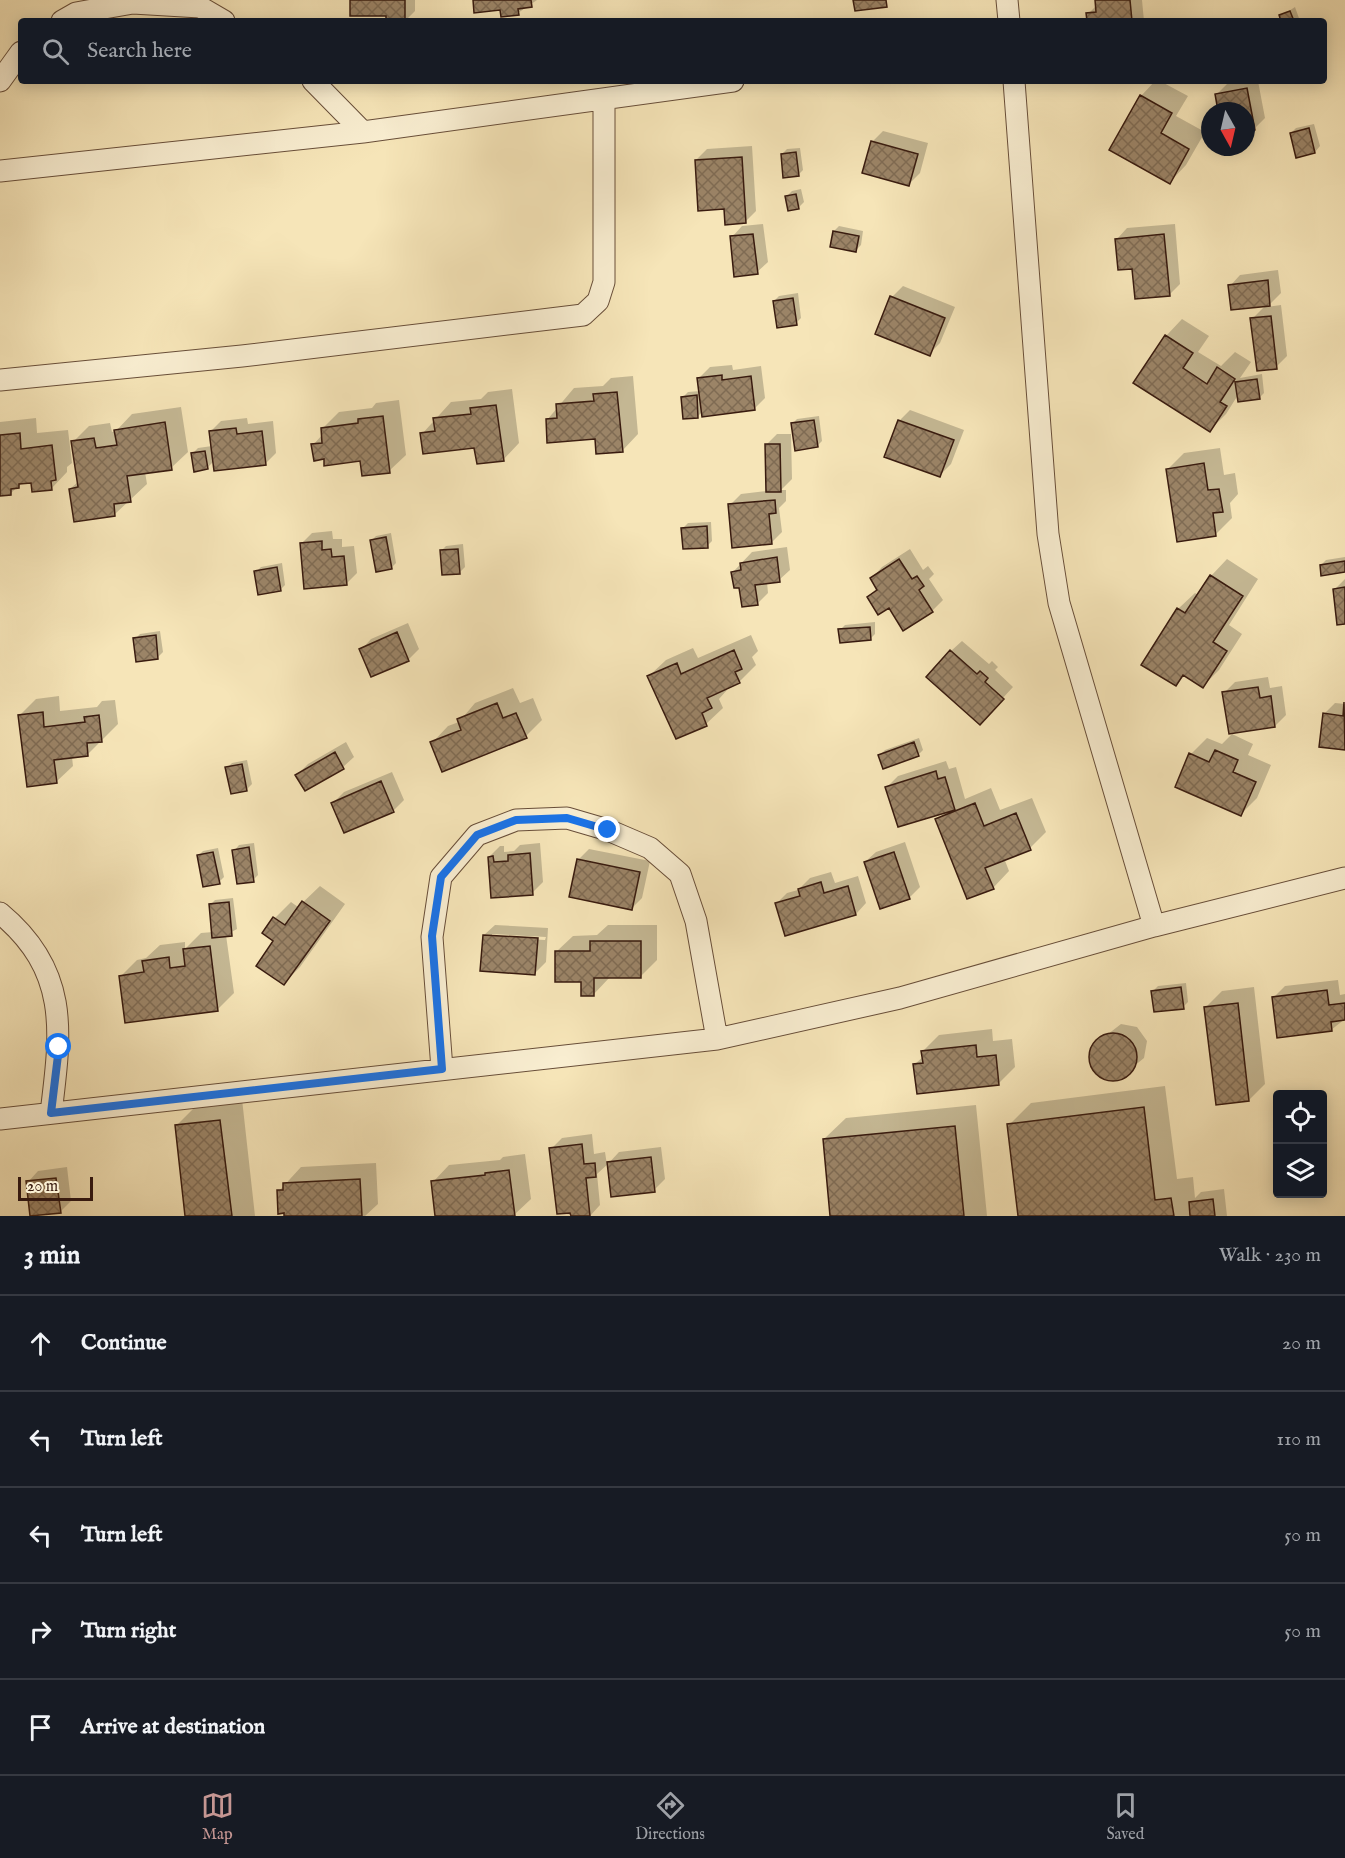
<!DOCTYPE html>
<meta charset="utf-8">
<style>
body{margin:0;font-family:"IM FELL English",serif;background:#20242c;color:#f1f3f6}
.controls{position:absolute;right:18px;bottom:18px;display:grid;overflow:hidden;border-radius:6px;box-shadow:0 3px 15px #0003}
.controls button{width:54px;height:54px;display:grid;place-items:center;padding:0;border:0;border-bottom:2px solid #363941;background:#171b24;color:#f1f3f6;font:30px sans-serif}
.compass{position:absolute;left:1201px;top:102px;width:54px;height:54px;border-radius:50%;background:#171b24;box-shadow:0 3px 15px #0003;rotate:172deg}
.scale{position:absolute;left:18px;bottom:15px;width:75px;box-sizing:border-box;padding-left:6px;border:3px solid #391b0f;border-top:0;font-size:16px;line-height:21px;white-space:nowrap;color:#391b0f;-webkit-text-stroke:4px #f9eed1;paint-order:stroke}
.stop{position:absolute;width:18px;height:18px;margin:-14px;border:4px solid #1a73e8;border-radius:50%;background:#fff}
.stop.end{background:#1a73e8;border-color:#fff;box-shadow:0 2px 6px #0008}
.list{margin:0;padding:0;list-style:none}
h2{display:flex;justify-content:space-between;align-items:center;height:78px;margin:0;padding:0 24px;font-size:26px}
h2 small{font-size:20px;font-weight:400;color:#9ea1a6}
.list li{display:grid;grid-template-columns:39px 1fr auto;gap:18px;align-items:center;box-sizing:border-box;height:96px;padding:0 24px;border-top:2px solid #363941}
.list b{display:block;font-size:22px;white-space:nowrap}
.list em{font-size:20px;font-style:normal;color:#9ea1a6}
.icon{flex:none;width:33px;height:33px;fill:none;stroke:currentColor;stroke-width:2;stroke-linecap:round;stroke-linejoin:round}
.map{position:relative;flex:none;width:1345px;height:1216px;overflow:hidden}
.search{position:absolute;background:#171b24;box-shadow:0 3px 15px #0003;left:18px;right:18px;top:18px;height:66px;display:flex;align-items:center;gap:15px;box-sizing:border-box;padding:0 21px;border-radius:6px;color:#9ea1a6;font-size:22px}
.sheet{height:558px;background:#171b24}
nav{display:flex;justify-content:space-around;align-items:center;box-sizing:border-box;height:84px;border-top:2px solid #363941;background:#171b24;font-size:16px;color:#9ea1a6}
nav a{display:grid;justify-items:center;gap:3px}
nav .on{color:#c59692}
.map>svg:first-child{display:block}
</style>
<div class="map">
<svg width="1345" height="1216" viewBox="0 0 1345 1216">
<defs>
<pattern id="building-cross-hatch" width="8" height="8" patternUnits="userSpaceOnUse" patternTransform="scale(1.5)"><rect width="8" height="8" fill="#9b8467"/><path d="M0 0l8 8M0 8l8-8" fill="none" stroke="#7f6b53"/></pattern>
</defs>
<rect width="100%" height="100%" fill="#f6e5b8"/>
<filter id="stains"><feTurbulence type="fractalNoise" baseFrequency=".00333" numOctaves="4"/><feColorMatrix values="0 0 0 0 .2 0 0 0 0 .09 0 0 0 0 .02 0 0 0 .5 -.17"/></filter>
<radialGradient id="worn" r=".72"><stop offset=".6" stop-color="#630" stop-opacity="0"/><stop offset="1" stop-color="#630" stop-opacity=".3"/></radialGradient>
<path fill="#0003" fill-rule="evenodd" d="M351 0H415V11L405 21H388L387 14Z
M474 0H537L518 13Z
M1096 0H1142L1144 21H1088V14L1097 5Z
M1295 7 1300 21H1282L1281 16Z
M1155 81H1160L1188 96 1176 116 1205 132 1186 165 1170 182 1141 96Z
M1243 81H1258L1265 118 1254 129 1246 130V111H1219L1216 95 1227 84Z
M1314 124 1320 146 1315 152 1291 133 1296 128Z
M883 131 928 143 920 173 909 184 872 142Z
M752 146 756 211 745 222 726 208 696 160 707 149Z
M800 148 803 170 798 175 782 154 787 149Z
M801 189 804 202 799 207 789 209 787 196 792 191Z
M763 224 768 262 757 272 732 237 742 226Z
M1175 224 1180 284 1169 295 1133 267 1117 239 1127 228Z
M839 226 863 231 861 245 856 250 834 231Z
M1278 270 1281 293 1267 307 1281 305 1287 356 1276 367 1252 319 1266 305 1230 286 1240 275Z
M903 286 955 307 940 343 929 354 892 297Z
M798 293 801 318 796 323 774 301 779 296Z
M1182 319 1209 336 1198 352 1221 366 1235 352 1251 362 1240 378 1262 374 1264 393 1259 398 1238 395 1226 414 1210 430 1135 383 1166 336Z
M732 365 733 370 761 366 765 398 754 409 703 411 698 416 683 397 688 392 700 391 699 378 710 367Z
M633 376 638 434 622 451 596 437 547 420 574 388 603 386 611 378Z
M512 389 519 443 503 460 476 446 422 434 451 402 481 399 488 392Z
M399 400 406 455 389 471 361 459 313 445 323 434 322 429 339 412 372 408 376 403Z
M181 407 188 452 171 468 145 472 147 484 115 514 70 489 79 481 73 442 89 426 110 423 112 432 116 431 132 414Z
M910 410 964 430 951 464 940 475 899 421Z
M819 416 822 441 817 446 792 424 797 419Z
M36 418 37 433 68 430 72 463 67 467V472L51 489 32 481 22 483 11 493 0 494V422Z
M247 418 248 424 273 421 276 453 265 464 214 461 207 468 193 453 198 448 212 446 210 432 221 421Z
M777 434H791L792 479 781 490H786V501L779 508 782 532 771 543 730 505 741 494 767 491 766 445Z
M1220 448 1224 475 1235 473 1238 494 1230 503 1232 518 1216 534 1167 470 1184 453Z
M711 522 712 541 707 546 683 528 688 523Z
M332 531 333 539H342V547L354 546 357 573 346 584 301 544 312 533Z
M391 533 396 563 391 568 371 541 376 536Z
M463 544 465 567 460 572 441 551 446 546Z
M787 547 790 570 779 580 767 582 768 593 757 604 741 586 733 572 752 552Z
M910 549 923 570 928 566 934 574 929 579 943 600 932 611 889 606 868 597 878 587 872 578 882 567Z
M1345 557V571L1321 565 1326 560Z
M1227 559 1258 579 1229 625 1242 634 1219 670 1203 686 1185 675 1176 685 1178 609 1195 593 1198 595 1211 576Z
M282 563 285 585 280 590 256 572 261 567Z
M1345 579V623L1335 589Z
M875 622V634L870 639 840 630 845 625Z
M408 623 419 649 408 660 372 675 361 650 371 639Z
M160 631 163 652 158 657 135 639 140 634Z
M751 635 758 651 752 657 756 665 739 682 726 687 727 690 719 699 723 708 706 724 649 676 666 660 693 648 698 658Z
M962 641 989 664 992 661 998 667 995 670 1013 687 990 712 951 651Z
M1268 677 1270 688 1282 686 1286 715 1275 726 1224 693 1235 682Z
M513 688 520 703 533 698 542 720 526 736 432 743 448 726 459 722 475 703Z
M59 696 60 711 97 707 102 701 115 700 118 724 87 755 72 757 73 766 56 782 20 715 36 699Z
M1335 703 1345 704V749L1321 746 1324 714Z
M1232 734 1253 744 1248 755 1271 765 1257 798 1241 814 1191 754 1207 738 1222 744Z
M919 738 923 750 918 755H880L885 750Z
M346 742 354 757 343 767 297 775 308 764Z
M247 760 252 784 247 789 232 792 227 768 232 763Z
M946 761 949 769 956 767 965 799 991 788 1000 810 1032 798 1046 832 1030 848 1004 858 1009 871 993 888 937 820 946 811 887 787 898 776Z
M392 772 404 800 393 811 333 803 344 792Z
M905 842 920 887 909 898 865 862 876 852Z
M254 843 258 875 253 880 234 851 239 845Z
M540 843 543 882 532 893 492 897 489 857 500 846H504V852L514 851 520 845Z
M218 848 224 877 219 882 198 856 203 851Z
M589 849 650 861 642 898 631 909 578 860Z
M831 872 835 883 858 876 866 903 856 914 776 904 787 893 798 890 810 878Z
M320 886 345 904 300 967 284 983 275 941V918L291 902 298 907Z
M233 898 237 929 226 935 234 993 217 1010 121 976 137 960 146 958 160 945 185 942V949L201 933 213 932 210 905 215 900Z
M495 925 548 928 546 962 535 973 484 935ZM492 934 546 937 545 940 492 937Z
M608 925H657V960L640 977H610L593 995 556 952 573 936 597 935Z
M1338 980 1340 995 1345 994V1019L1331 1030 1274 997 1285 986Z
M1186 983 1188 1002 1183 1007 1153 991 1158 986Z
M1254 987 1265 1084 1249 1100 1206 1007 1222 991Z
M1121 1024 1137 1027 1147 1041 1144 1058 1117 1080 1101 1076 1091 1062 1094 1045Z
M992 1029 993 1041 1012 1039 1015 1067 998 1084 915 1064 924 1056 923 1051 939 1035Z
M1165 1086 1177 1179 1193 1177 1195 1198 1201 1192 1224 1189 1227 1216H1192L1191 1214 1189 1216H1020L1009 1125 1031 1103Z
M242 1099 255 1216H187L176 1126 198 1104Z
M976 1105 987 1216H832L824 1139 846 1118Z
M592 1134 594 1154 605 1152 607 1165 619 1152 661 1147 665 1179 654 1190 609 1163 597 1174 600 1205 590 1216H572L551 1149 562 1138Z
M525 1154 531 1199 514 1215 437 1216 433 1182 449 1165 500 1160 503 1157Z
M376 1163 378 1204 365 1216H286L279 1191 301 1167Z
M67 1167 71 1201 60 1212 28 1182 38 1171Z"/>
<path fill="url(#building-cross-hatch)" stroke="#391b0f" stroke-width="1.5" d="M350 0H405V21H386V16H350Z
M473 0H531L532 7 518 9 519 15 501 17 500 10 474 13Z
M853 0H886L887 7 855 11Z
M1095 0H1130L1132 21H1087L1086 13 1096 12Z
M1290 11 1294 21H1281L1279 15Z
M1247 88 1255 130 1246 132V111H1218L1215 94Z
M1140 95 1172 113 1161 133 1189 149 1170 184 1109 150Z
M1309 128 1315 153 1296 158 1290 133Z
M871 141 918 154 909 186 862 173Z
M796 152 799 176 783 178 781 154Z
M742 157 746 223 725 225 724 209 698 211 695 160Z
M796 194 799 209 788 211 785 196Z
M833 231 859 236 856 252 830 247Z
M753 234 758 274 734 277 730 236Z
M1164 234 1170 296 1135 299 1132 269 1118 270 1115 239Z
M1268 280 1270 306 1231 310 1228 285Z
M890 296 945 318 930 356 875 334Z
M793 298 797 325 777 328 773 301Z
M1271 316 1277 369 1257 371 1250 318Z
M1165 335 1193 353 1183 368 1207 384 1217 367 1235 379 1220 402 1227 406 1210 432 1133 383Z
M722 375V380L751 376 755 410 702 417 697 378Z
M1257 379 1260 399 1238 402 1235 382Z
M617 392 623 452 596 454 595 439 547 443 546 419 557 418 556 404 594 401 593 394Z
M697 395 698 418 683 419 681 397Z
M496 405 504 461 477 464 474 448 423 454 420 433 435 431 433 418 471 414 470 408Z
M383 416 390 473 362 476 360 461 324 466V459L314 461 311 444 322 443 321 428 358 423V419Z
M814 420 818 447 795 451 791 423Z
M898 420 954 440 940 477 884 457Z
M165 422 172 470 127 476 131 502 114 504 115 516 74 522 69 489 78 487 71 441 94 438 96 448 117 445 114 430Z
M236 428 237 434 262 431 266 465 214 471 209 431Z
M20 433 21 449 52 445 56 480 51 481 52 490 32 492 31 483 19 484V488L11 489V495L0 496V435Z
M765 444H780L781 492H766Z
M205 451 208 469 194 472 191 453Z
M1204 463 1208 490 1219 489 1223 512 1213 513 1216 536 1177 542 1166 469Z
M775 500 776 513 769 514 772 544 732 548 728 504Z
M707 526 708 548 683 549 681 528Z
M386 537 392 569 376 572 370 540Z
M322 541V550L331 549 332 557 344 556 347 585 304 589 300 543Z
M458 549 460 574 442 575 440 550Z
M777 557 780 582 755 585 758 605 742 607 739 588H734L731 572 741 570 740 563Z
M899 559 912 579 917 576 924 586 919 590 933 612 903 631 889 608 878 615 867 597 877 590 870 578Z
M1345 561V572L1321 576 1320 565Z
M277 567 281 591 258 595 254 571Z
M1210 575 1243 596 1213 642 1227 651 1203 688 1183 675 1176 686 1141 665 1177 608 1185 613Z
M1345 587V624L1337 625 1333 589Z
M870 627 871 640 840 643 838 629Z
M397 632 409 661 371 677 359 649Z
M156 635 158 659 136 662 133 638Z
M734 650 742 669 735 672 740 683 707 698 712 708 702 713 707 726 676 739 647 676 677 663 681 674Z
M950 650 977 674 980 671 988 678 985 682 1004 699 980 725 926 677Z
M1258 687 1260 698 1271 696 1275 727 1229 734 1222 692Z
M1344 702 1345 750 1319 747 1323 713 1343 716Z
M497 703 503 718 516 713 527 738 442 772 430 742 461 730 457 719Z
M43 712 44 727 85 722 84 717 99 715 102 742 87 743 88 756 54 760 57 783 27 787 18 715Z
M914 742 919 756 883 769 878 755Z
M1215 750 1238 760 1233 772 1256 782 1241 816 1175 787 1189 753 1209 762Z
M335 752 344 769 305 791 295 775Z
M242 764 247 791 231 794 225 767Z
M936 771 938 779 945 777 955 810 898 827 885 787Z
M381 781 394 812 344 833 331 803Z
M975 803 984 826 1016 813 1031 850 985 868 994 889 967 899 935 819Z
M249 847 254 882 237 884 232 850Z
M213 852 220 884 203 887 197 855Z
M894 852 910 899 880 909 864 862Z
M530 853 533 895 491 898 488 857 493 856 494 862 508 861V855Z
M577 859 640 872 632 910 569 897Z
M821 882 824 893 848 886 856 915 785 936 775 903 800 896 798 889Z
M302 901 330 921 284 985 256 966 273 941 262 933 273 917 285 925Z
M229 902 232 936 212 938 209 904Z
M483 935 538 938 535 975 480 971Z
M590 941H641V978H594V996H581V982H555V951H590Z
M210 946 218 1011 125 1023 119 976 144 972 142 961 169 957 170 968 185 966 183 949Z
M1181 987 1184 1009 1154 1012 1151 991Z
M1327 990 1329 1005 1345 1003V1020L1331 1022 1332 1031 1277 1038 1272 997Z
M1238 1003 1249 1101 1216 1105 1204 1007Z
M1089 1057a24 24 0 1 1 48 0a24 24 0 1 1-48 0Z
M976 1045 977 1057 996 1055 999 1085 917 1094 913 1064 923 1063 921 1051Z
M1144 1107 1155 1200 1171 1198 1174 1216H1018L1007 1124Z
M220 1120 232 1216H185L175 1125Z
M955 1126 964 1216H830L823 1139Z
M582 1144 584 1164 595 1163 596 1177 586 1178 590 1216H571L570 1213 557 1214 549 1148Z
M651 1157 655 1192 611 1197 607 1162Z
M509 1170 515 1216H435L431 1181 485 1175V1173Z
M56 1178 61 1213 30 1216 26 1181Z
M360 1179 362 1216H284V1213L278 1214 277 1190H283V1183Z
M1213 1199 1215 1216H1190L1189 1202Z"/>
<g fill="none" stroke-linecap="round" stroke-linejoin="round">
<g stroke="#684e39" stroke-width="23">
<path id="minor" d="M1007 0 1009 21
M62 21 76 13 133 3 200 7 224 21
M0 81 21 52
M313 81 363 132
M1014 81 1048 534 1059 603 1154 926
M0 171 363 132 733 81
M0 380 242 356 583 315 598 301 604 282V100
M0 913C70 971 61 1032 51 1113
M442 1069 432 937 441 877 477 835 516 820 567 818 608 830 650 848 680 874 696 921 717 1039
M0 1119 717 1039 900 998 1154 926 1345 878"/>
</g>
<use href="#minor" stroke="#f9eed1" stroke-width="21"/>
</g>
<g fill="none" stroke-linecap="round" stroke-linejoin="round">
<path stroke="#1a73e8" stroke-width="8" d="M59 1047 51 1113 442 1069 432 936 441 877 477 835 516 820 567 818 608 830"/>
</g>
<rect width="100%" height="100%" filter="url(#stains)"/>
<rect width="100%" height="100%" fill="url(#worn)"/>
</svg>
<div class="controls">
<button><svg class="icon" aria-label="locate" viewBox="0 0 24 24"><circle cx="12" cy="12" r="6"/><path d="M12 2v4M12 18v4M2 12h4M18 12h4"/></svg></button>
<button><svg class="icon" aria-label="layers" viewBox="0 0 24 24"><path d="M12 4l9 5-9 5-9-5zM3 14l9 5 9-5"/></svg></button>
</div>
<svg class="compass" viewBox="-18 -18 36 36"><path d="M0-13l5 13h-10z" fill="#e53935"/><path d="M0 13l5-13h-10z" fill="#9ea1a6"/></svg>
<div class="scale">20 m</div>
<div class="stop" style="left:59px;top:1047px"></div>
<div class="stop end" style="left:608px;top:830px"></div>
<div class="search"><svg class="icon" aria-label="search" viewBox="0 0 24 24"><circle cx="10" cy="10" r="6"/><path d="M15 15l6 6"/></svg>Search here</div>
</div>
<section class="sheet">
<h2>3 min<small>Walk · 230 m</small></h2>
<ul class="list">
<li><svg class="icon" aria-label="ahead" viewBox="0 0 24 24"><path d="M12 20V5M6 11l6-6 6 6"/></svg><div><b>Continue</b></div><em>20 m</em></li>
<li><svg class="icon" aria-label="left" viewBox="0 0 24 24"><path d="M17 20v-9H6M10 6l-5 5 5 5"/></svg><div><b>Turn left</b></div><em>110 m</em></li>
<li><svg class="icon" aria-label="left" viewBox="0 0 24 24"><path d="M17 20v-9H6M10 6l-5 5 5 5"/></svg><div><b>Turn left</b></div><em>50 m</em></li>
<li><svg class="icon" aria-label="right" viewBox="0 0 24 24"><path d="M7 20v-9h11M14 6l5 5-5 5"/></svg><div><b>Turn right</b></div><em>50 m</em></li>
<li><svg class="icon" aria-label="arrive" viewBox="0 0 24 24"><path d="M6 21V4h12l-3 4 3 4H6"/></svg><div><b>Arrive at destination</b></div></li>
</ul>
</section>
<nav>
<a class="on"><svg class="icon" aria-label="map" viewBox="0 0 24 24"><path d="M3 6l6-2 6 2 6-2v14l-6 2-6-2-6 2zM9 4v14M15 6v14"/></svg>Map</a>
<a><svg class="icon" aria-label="directions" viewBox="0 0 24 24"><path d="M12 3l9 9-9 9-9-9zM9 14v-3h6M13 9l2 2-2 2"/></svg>Directions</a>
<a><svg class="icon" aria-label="saved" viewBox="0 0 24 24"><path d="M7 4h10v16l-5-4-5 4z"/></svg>Saved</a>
</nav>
